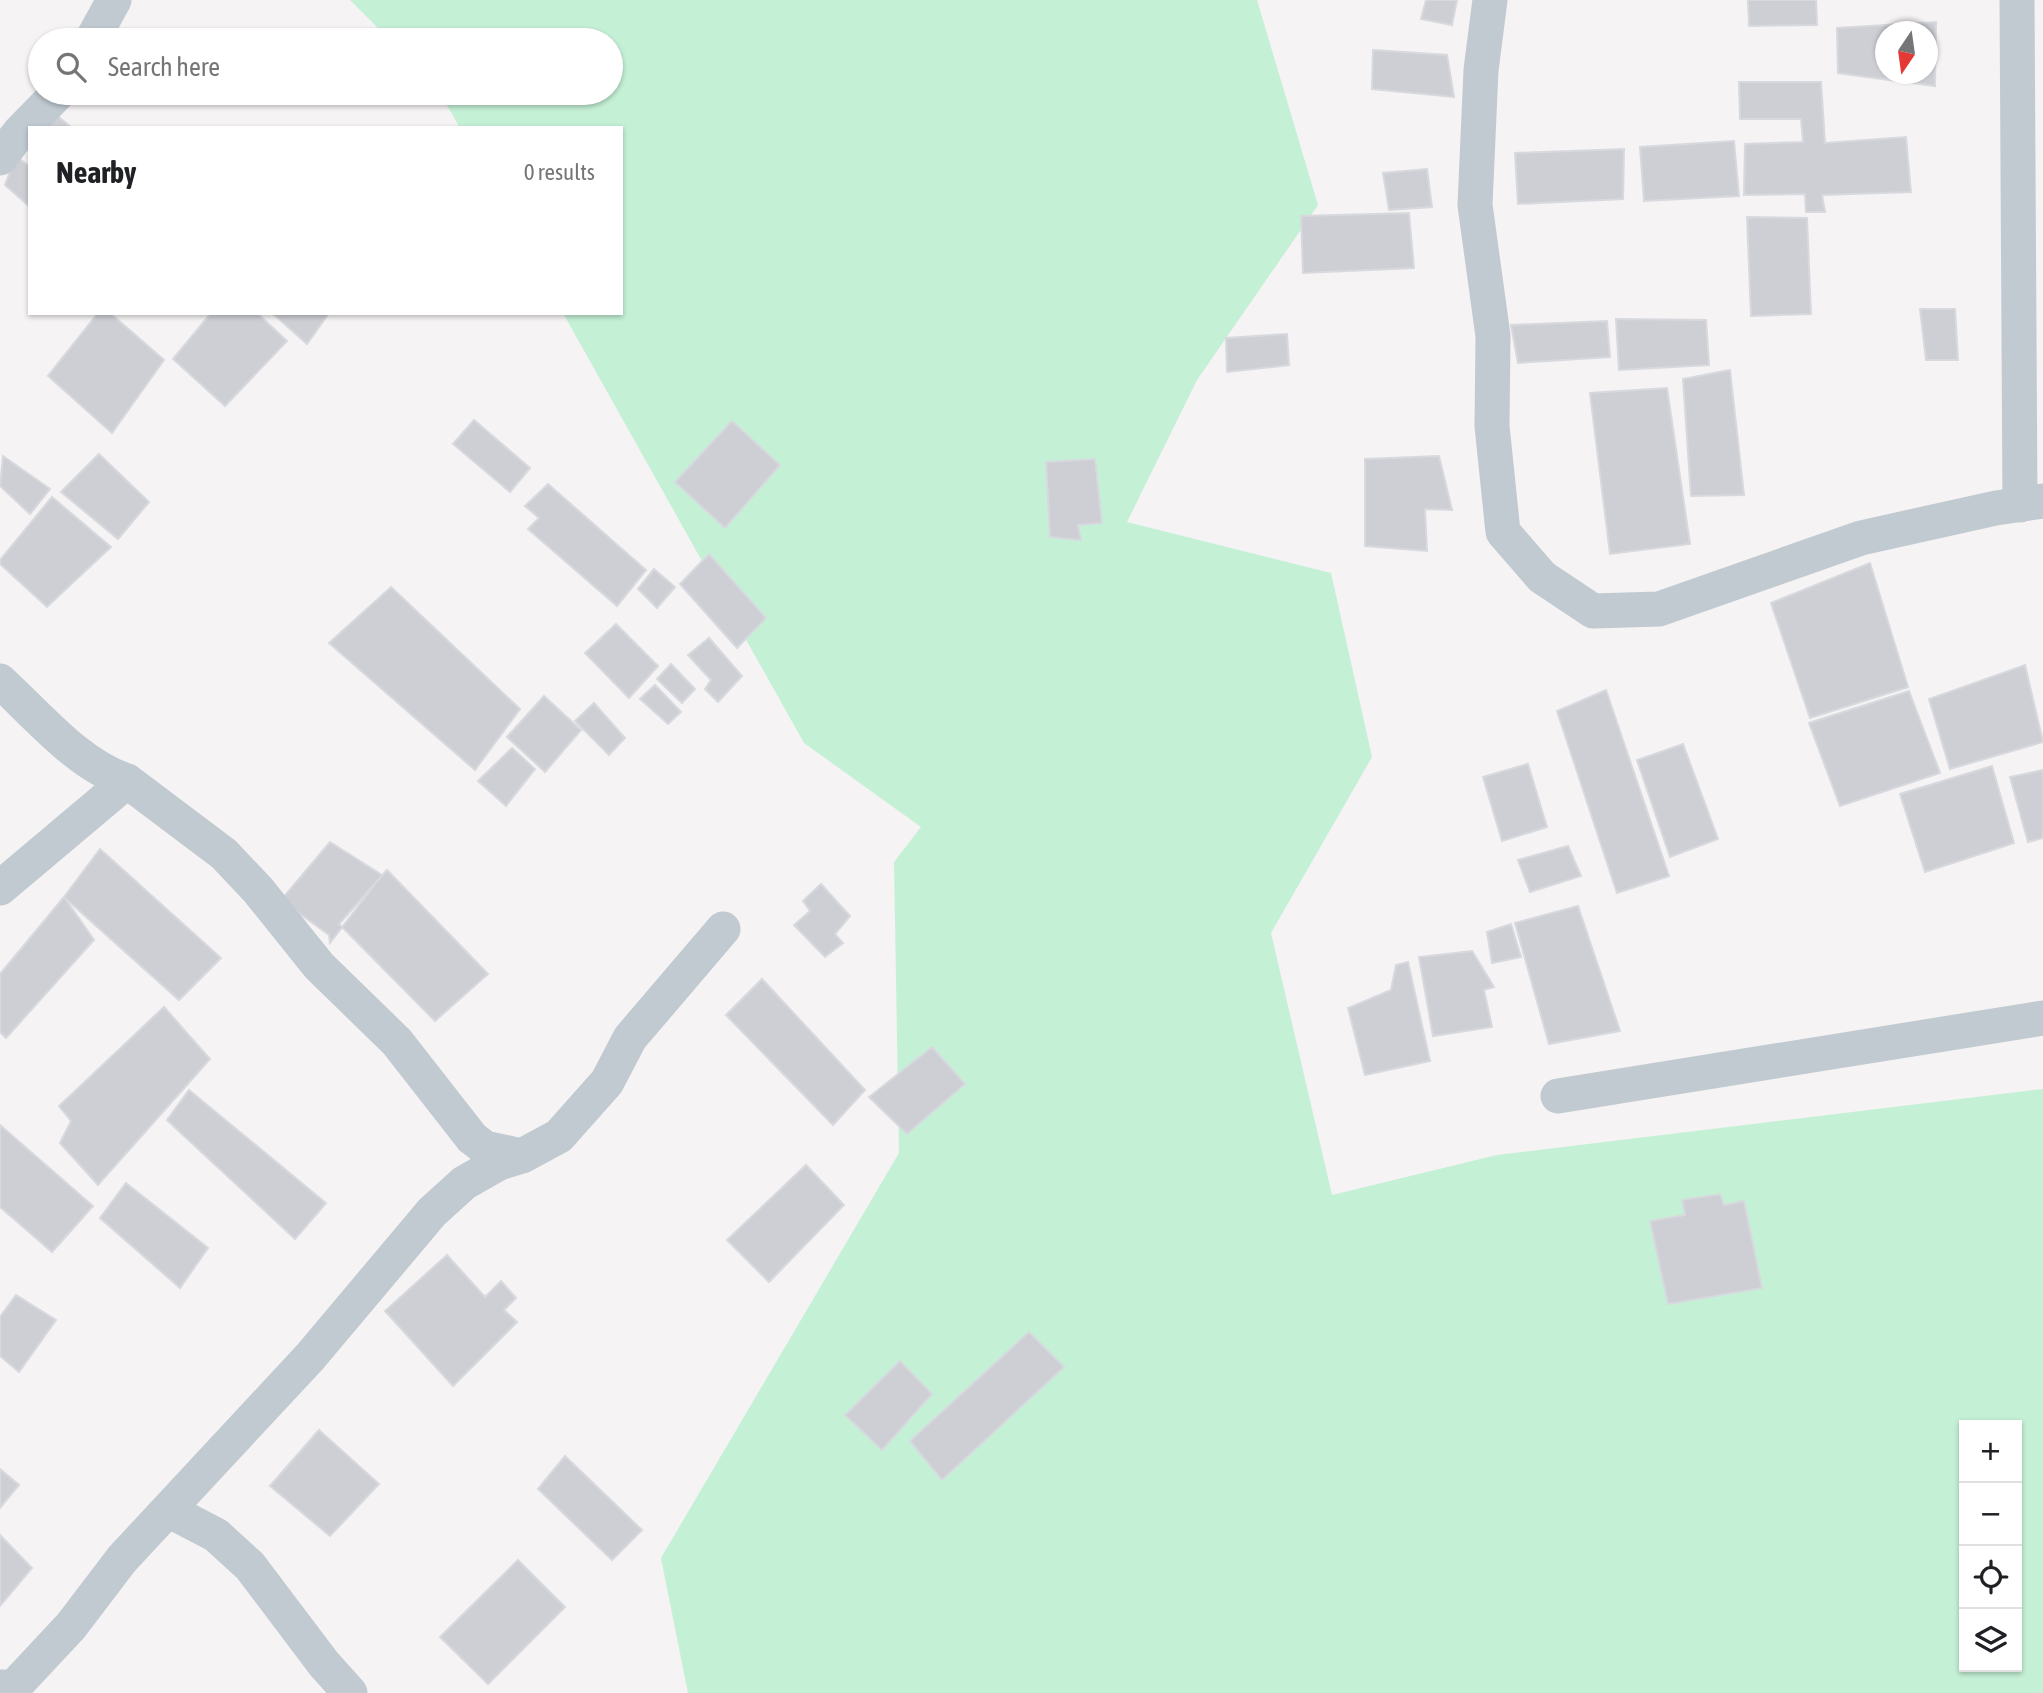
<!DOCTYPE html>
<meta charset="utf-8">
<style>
body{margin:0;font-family:"Asap Condensed",sans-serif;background:#f2f2f2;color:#202124}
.controls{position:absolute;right:21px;bottom:21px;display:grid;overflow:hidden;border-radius:0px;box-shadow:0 2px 5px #0004}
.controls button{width:63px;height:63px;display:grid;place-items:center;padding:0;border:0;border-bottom:2px solid #e0e0e0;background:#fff;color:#202124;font:35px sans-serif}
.compass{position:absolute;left:1875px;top:21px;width:63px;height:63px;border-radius:50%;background:#fff;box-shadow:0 2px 5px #0004;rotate:193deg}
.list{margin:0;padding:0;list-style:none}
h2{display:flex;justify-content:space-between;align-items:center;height:91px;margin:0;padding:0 28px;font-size:30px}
h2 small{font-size:23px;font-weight:400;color:#757577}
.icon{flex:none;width:38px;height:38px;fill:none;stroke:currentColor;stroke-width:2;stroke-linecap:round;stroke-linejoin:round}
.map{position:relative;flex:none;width:2043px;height:1693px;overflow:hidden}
.search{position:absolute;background:#fff;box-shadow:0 2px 5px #0004;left:28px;top:28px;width:595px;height:77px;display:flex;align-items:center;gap:18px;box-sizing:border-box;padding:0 24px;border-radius:38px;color:#757577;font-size:26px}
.panel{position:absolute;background:#fff;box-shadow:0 2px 5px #0004;left:28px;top:126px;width:595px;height:189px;border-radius:0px}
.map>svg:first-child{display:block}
</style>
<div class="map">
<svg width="2043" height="1693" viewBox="0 0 2043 1693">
<rect width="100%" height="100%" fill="#f5f3f3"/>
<path fill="#c4f0d6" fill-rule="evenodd" d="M350 0H1257L1318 205 1197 380 1127 522 1331 573 1372 757 1271 933 1332 1195 1497 1155 2043 1089V1693H688L661 1558 899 1153 894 862 921 827 804 743 563 313H621V128H460L440 93H611V40H390ZM1964 1425H2017V1667H1964Z"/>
<path fill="#cdcfd5" stroke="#d7d9de" stroke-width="2" fill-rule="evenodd" d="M1426 0H1457L1452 25 1421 19Z
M1748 0H1816L1817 25 1749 26Z
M1936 22 1935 86 1838 73 1837 28ZM1885 32H1927V74H1885Z
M1373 50 1447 55 1454 97 1372 89Z
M1739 82H1821L1825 143 1906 137 1911 192 1822 195 1825 212H1806L1805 194 1744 195 1745 144 1803 142 1801 119H1740Z
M54 113 72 128H38Z
M1734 141 1739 196 1644 201 1640 147Z
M1624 149 1623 199 1518 204 1515 153Z
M16 156 30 167V207L5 185Z
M1427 169 1432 207 1389 210 1383 173Z
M1409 213 1414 268 1303 273 1301 216Z
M1747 217 1807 218 1811 314 1751 316Z
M1920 309H1955L1958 360H1926Z
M98 313H110L164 360 112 433 48 376Z
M211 313H257L287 341 225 406 173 359Z
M272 313H329L307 344Z
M1616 319 1706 320 1709 365 1619 370Z
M1607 321 1610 357 1518 363 1511 325Z
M1287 334 1289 365 1227 372 1226 338Z
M1730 370 1744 495 1691 496 1683 379Z
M1667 388 1690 544 1610 554 1590 393Z
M474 420 530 468 510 492 453 444Z
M732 421 780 465 725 528 675 482Z
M99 454 149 502 118 539 61 492Z
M3 456 50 489 30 514 0 486Z
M1439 456 1452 510 1425 509 1427 551 1365 546V459Z
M1095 459 1102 523 1078 525 1081 540 1050 537 1046 462Z
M548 484 646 570 617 606 528 529 539 518 525 506Z
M52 497 111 547 47 607 0 564V560Z
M709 554 766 618 737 648 680 584Z
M1870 563 1908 687 1810 718 1771 603Z
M654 569 675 587 657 608 638 589Z
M391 587 520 709 475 770 329 643Z
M616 624 658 666 629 698 585 653Z
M709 638 742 676 718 702 705 689 711 680 688 655Z
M671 664 695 689 682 703 657 679Z
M2025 665 2043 742 1950 769 1929 699Z
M655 685 681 712 668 724 640 699Z
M1606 690 1669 876 1617 893 1557 711Z
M1909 691 1940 773 1840 806 1809 723Z
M544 696 581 730 545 772 507 737Z
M594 703 625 738 609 755 575 721Z
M1683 744 1718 839 1670 857 1637 760Z
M512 748 535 769 506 806 478 781Z
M1528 764 1547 827 1502 841 1483 777Z
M1992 766 2014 843 1925 872 1900 794Z
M2043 770V838L2028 842 2010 777Z
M330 842 382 875 330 943 329 935 281 900Z
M1568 846 1581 876 1530 892 1518 860Z
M100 849 221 958 179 1000 64 897Z
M387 870 488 974 435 1021 339 924Z
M821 884 850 916 835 934 843 943 825 957 794 925 810 911 803 901Z
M64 897 94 940 6 1038 0 1032V974Z
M1578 906 1620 1031 1549 1044 1515 923Z
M1511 924 1521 957 1492 963 1487 932Z
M1472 951 1494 987 1484 990 1492 1027 1433 1036 1419 957Z
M1408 962 1430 1061 1365 1075 1348 1008 1391 990 1396 965Z
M762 979 865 1090 833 1125 726 1015Z
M164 1007 210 1059 98 1185 60 1143 71 1121 59 1106Z
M932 1047 965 1084 907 1134 869 1097Z
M189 1090 326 1203 295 1239 167 1120Z
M0 1125 93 1206 52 1252 0 1207Z
M806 1165 844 1205 769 1282 727 1240Z
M126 1183 208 1248 180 1288 100 1218Z
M1720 1194 1724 1205 1744 1201 1762 1288 1668 1304 1650 1221 1685 1215 1682 1200Z
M447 1255 485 1297 501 1281 516 1298 504 1310 517 1322 453 1386 385 1311Z
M16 1295 56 1320 19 1372 0 1356V1317Z
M1029 1332 1064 1367 942 1480 910 1441Z
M900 1361 932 1394 882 1450 845 1415Z
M319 1430 379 1484 330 1536 270 1486Z
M565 1456 642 1530 612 1560 538 1489Z
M0 1469 19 1485 0 1508Z
M0 1535 32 1568 0 1606Z
M518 1560 565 1607 488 1684 440 1637Z"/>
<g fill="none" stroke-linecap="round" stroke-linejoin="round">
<path stroke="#c1cad1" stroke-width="35" d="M1490 0 1481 70 1475 205 1493 336 1492 426 1503 532 1542 577 1593 611 1659 609 1861 538 1996 508 2043 501
M2017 0 2020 505
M92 40 114 0
M0 158 19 133 58 93
M0 681C38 716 78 765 127 781L224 854 258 890 319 966 397 1042 472 1138 485 1148 522 1156
M0 888 127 781
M1558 1096 2043 1018
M168 1510 216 1535 250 1566 324 1664 350 1693
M0 1687H14L71 1626 122 1559 310 1357 432 1212 464 1183 499 1163 522 1156 559 1136 607 1082 630 1038 723 929"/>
</g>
</svg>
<div class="controls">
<button>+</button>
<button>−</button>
<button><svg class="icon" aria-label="locate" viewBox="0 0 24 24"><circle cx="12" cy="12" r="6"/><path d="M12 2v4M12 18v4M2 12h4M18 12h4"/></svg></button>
<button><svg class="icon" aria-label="layers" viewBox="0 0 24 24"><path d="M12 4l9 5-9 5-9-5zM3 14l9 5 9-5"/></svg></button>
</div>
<svg class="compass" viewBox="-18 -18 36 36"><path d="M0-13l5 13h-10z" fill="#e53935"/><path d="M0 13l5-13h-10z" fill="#757577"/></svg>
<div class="search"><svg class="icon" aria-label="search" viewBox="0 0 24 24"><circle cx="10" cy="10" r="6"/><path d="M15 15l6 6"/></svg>Search here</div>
<section class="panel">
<h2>Nearby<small>0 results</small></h2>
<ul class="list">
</ul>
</section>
</div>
